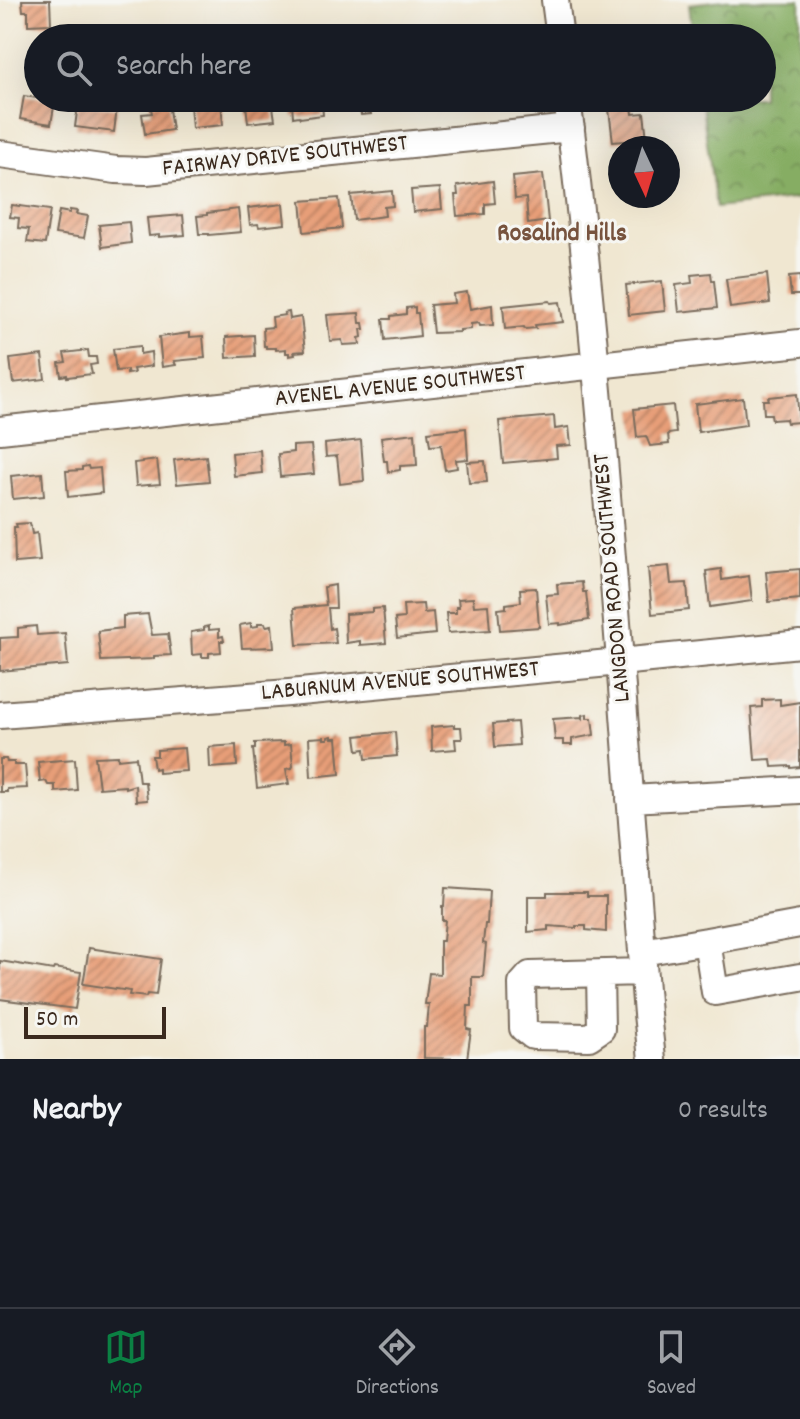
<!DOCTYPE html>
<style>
body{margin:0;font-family:Dekko,sans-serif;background:#20242c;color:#f1f3f6}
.compass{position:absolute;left:608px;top:136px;width:72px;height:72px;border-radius:50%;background:#171b24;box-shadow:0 8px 32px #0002;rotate:176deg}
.scale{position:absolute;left:24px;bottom:20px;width:142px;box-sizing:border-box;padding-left:8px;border:4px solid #3b2a1e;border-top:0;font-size:22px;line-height:28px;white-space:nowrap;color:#3b2a1e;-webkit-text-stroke:6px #f6f6f2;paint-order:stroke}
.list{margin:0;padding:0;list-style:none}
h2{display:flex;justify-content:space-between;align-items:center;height:104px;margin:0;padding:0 32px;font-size:34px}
h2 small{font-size:26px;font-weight:400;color:#9ea1a6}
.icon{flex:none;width:44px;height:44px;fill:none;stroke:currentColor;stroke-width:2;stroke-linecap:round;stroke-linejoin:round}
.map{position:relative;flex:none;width:800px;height:1059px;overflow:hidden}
.search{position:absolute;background:#171b24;box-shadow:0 8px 32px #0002;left:24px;right:24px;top:24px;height:88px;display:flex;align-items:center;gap:20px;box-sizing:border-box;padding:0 28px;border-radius:44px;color:#9ea1a6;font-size:30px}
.sheet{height:248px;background:#171b24}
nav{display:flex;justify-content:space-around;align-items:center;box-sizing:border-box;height:112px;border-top:2px solid #363941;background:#171b24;font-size:22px;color:#9ea1a6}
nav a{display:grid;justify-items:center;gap:4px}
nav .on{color:#0b8043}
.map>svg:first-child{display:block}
</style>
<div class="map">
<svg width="800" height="1059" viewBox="0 0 800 1059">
<defs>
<pattern id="forest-crowns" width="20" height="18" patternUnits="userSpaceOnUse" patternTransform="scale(2)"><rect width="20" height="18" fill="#86ad63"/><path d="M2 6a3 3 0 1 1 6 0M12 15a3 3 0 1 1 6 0" fill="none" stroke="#6f8d51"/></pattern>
<pattern id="building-hatch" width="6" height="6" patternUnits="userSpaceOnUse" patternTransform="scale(2)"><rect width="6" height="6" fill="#e79e78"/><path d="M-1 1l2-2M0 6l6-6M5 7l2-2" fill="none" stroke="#bc8162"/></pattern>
</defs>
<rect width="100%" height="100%" fill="#f6f6f2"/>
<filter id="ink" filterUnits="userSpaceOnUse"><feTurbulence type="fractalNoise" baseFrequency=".0125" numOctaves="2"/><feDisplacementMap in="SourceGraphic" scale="16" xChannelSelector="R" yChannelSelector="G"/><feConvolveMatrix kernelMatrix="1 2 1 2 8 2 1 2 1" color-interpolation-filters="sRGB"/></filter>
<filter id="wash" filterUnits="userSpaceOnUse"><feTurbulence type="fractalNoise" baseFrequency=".006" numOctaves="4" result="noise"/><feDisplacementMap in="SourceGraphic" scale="32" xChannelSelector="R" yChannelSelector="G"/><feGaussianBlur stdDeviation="1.8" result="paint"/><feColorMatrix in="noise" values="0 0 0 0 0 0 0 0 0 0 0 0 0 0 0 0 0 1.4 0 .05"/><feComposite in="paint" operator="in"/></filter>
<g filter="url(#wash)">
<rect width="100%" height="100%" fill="#f0e7d1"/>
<path fill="url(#forest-crowns)" stroke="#606c40" stroke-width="2" d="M727 0H800V198L716 208 701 98H762V38H693L689 4Z"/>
<g id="blocks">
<path fill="url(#building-hatch)" d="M22 0H50L51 24 28 25V11H23Z
M24 96 55 101 51 124 20 119Z
M297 98H324L325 104H322L323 115 300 118 299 116 293 117 292 103H298Z
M346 98H379L380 108 370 109 371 114 361 115 360 110 351 112 350 103 346 104Z
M392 98H423L424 104 400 107V105L392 106Z
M631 99 633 114 644 113 647 139 613 142 608 101Z
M272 100 275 120 248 123 246 104Z
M168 102 172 130 145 134 142 114 152 113 150 104Z
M221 102 223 125 192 128 190 105Z
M78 104 117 108 114 132 75 127Z
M543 174 548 221 528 224 526 198 515 199 513 177Z
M493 181 495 203 485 204V214L457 216 455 195H458L457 186Z
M440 188 442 209 413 212 411 190Z
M392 191 393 206 384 207 385 216 354 220 351 195Z
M339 198 342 228 304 232 301 201Z
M283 204 285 224 259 227 258 224 250 225 248 208Z
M12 205 50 210 45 244 27 242 29 229 18 228 19 218 10 217Z
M238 209 241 232 209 235V234H199L197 216 207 215V213Z
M70 210 77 211 76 214 88 216 84 238 55 234 59 211 70 213Z
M183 215 185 235 159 237V235L149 236 147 218Z
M129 222 131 243 102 247 99 225Z
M711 273 712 281H714L717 308 679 312 676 285 692 283 691 275Z
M767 274 770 303 730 308 726 279Z
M800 276V295H791L789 277Z
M662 281 665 311 629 315 626 285Z
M467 292 470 309 492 305 493 325 480 326 479 323 471 324V329L460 330V332L433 333 430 305 454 303 453 294Z
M550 301 551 303 560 302 563 322 535 325 536 328 525 329 524 327 505 329 503 306Z
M415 307V313H418L420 336 385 340 383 319H391V316L406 314V308Z
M289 312 290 319 301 317 305 351 294 352 295 355 289 356V353H286V349L276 350V348H266V346H264L263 328 273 327 272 317 285 315 284 313Z
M359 313 360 323H363L364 329H361L362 337 359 338 360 344 343 345 342 340 330 341 327 315Z
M190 333V337L203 336 205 358 174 361 176 365 162 367 159 337Z
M254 335 255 356 227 358 226 337Z
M140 346V354L151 352 152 366 133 369 134 373 127 374V370L116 371 113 349Z
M88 350 89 357H96L97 364 90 365 92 374 67 377V375L61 376 59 363 66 362 64 353Z
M42 355 45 379 13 383 10 359Z
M797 394 799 422 787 423 786 419 772 420 771 414H764L763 400H769L768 397Z
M743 398 746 425 698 432 695 404Z
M673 405 676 433 668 434 669 444 650 446 646 436 637 437 634 409Z
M554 416 555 429 569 427 571 445 556 446 557 458 503 463 499 421Z
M466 428 468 459 456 460 457 468 445 470 441 445 430 446 428 432Z
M415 433 417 465 400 466V470L388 472 387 461H384L381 437Z
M361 440 364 481 340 484 337 456 326 457 325 444Z
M311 445 314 474 280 477 278 454 293 452V446Z
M260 450 262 473 234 476 232 453Z
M206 456 209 481 177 484 174 460Z
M157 460 160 484 136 486 134 463Z
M485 461 487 482 469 483 467 462Z
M88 466 89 469 100 468 102 493 68 497 66 471 82 470V467Z
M42 473 44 496 13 499 11 476Z
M30 523 32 534 37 533 40 561 15 563 14 527H17L16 524Z
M669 566 671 584 687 583 689 610 652 614 648 568Z
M721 569 722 580 749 576 752 601 710 607 706 571Z
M800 569V599L769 602 766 572Z
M582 582 583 592H586L589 620 560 625V623L549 624 546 595 558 594 557 584Z
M335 585 336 608H328L330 629 334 628 336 643 297 645 294 608 326 605 324 587Z
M536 588 539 627 500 630 498 609 506 608V604L521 602 520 589Z
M473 598 474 606 488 605 490 630 448 633 446 613H456V607H459L458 599Z
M423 604 424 613 433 612 435 634 397 638 395 619 404 618 403 605Z
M383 608 386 643 360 645V641L346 643 345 614 372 612V609Z
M148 614 152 635 168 634 171 655 154 656V659L101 661 98 631 123 628V616Z
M251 623V627L258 626V623H265L266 626 272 625 274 647 242 648 240 625Z
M36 626 37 635 65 633 68 665 0 671V638L18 637V628Z
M209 626V630L219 629V637L223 636 224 641H220L221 652 209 653V657H202V654L192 655 191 632 204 630V627Z
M780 699V705L800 702V767L791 768V766L772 767 771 759 755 760 751 708 762 707V700Z
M587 714V718H592L594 735 572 739V745H563V740H555L553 719 582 717 583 718V715Z
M517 722 519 745 495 747 493 724Z
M454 725V727H461L462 739H455L456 749 432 751 431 727Z
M395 732 397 756 366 759 365 749 358 750 356 736Z
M332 736V738H337L340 774 311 777 309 738 324 737V739H328V737Z
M284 742V745L291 744 293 766 292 768 286 769 289 784 257 788 253 749H255V743Z
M236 745 237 766 210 768 209 747Z
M184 748 186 771 158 773V768L154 769 152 756H157V750Z
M118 756V759L136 757 139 782H145L147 800 136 801 135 785 125 788V786L99 788 95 757Z
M0 759H6L7 762H14V765H25L27 788 7 789V792H0Z
M75 759 77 790 55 792V785H48L46 781 40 782 38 762Z
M445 888 489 891 487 924H485L483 943 486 944 483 977H472V1006H468L467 1029 471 1030 467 1059 424 1058V1027H427L429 1004H425L427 989 429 973 440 974V941H443L445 920H442V906H444Z
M547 892H587V896H606V932L586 930V926H576V928L548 926V930L528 932V896H547Z
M89 948 161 959 156 995 147 994 146 997 129 995 130 991 83 984Z
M0 961 53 970 54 968 81 972 75 1009 0 999Z"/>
</g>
</g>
<g filter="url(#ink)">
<use href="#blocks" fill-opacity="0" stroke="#7a6c5d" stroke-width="2"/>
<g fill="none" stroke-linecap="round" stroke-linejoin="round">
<g stroke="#7a6c5d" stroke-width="30">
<path id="minor" d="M555 0 560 38
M567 98C605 402 622 709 647 1014L652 1059
M0 154 116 170 146 171 571 128
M0 430 800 343
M0 715 289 693 620 662 800 644
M630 799 800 790
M707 941 800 924
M642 952 707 941 715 992 800 977
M600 974 601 1029 589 1037 533 1036 523 1028 522 984 530 975 643 972"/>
</g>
<use href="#minor" stroke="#fff" stroke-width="26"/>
</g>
</g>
<g text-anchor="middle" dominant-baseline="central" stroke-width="6" stroke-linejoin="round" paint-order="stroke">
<g font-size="24" fill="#3b2a1e" stroke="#f6f6f2">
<text transform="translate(285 157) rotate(-6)">FAIRWAY DRIVE SOUTHWEST</text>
<text transform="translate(400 387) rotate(-6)">AVENEL AVENUE SOUTHWEST</text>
<text transform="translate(613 578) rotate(-95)">LANGDON ROAD SOUTHWEST</text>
<text transform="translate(400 682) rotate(-5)">LABURNUM AVENUE SOUTHWEST</text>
</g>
<g font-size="26" font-weight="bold" fill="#77533e" stroke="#f6f6f2">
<text x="562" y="234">Rosalind Hills</text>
</g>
</g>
</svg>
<svg class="compass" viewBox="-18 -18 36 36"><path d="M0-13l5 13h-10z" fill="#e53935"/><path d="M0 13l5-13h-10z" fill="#9ea1a6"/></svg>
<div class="scale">50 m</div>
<div class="search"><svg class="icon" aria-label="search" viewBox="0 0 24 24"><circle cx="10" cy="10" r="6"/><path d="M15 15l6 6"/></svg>Search here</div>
</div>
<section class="sheet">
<h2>Nearby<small>0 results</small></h2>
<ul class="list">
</ul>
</section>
<nav>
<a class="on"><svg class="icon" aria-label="map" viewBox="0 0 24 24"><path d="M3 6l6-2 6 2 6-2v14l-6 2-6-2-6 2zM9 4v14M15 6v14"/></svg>Map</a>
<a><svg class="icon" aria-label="directions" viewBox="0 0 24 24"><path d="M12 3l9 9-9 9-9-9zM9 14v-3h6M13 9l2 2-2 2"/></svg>Directions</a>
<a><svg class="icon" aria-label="saved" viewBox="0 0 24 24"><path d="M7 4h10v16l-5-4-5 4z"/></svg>Saved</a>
</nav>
